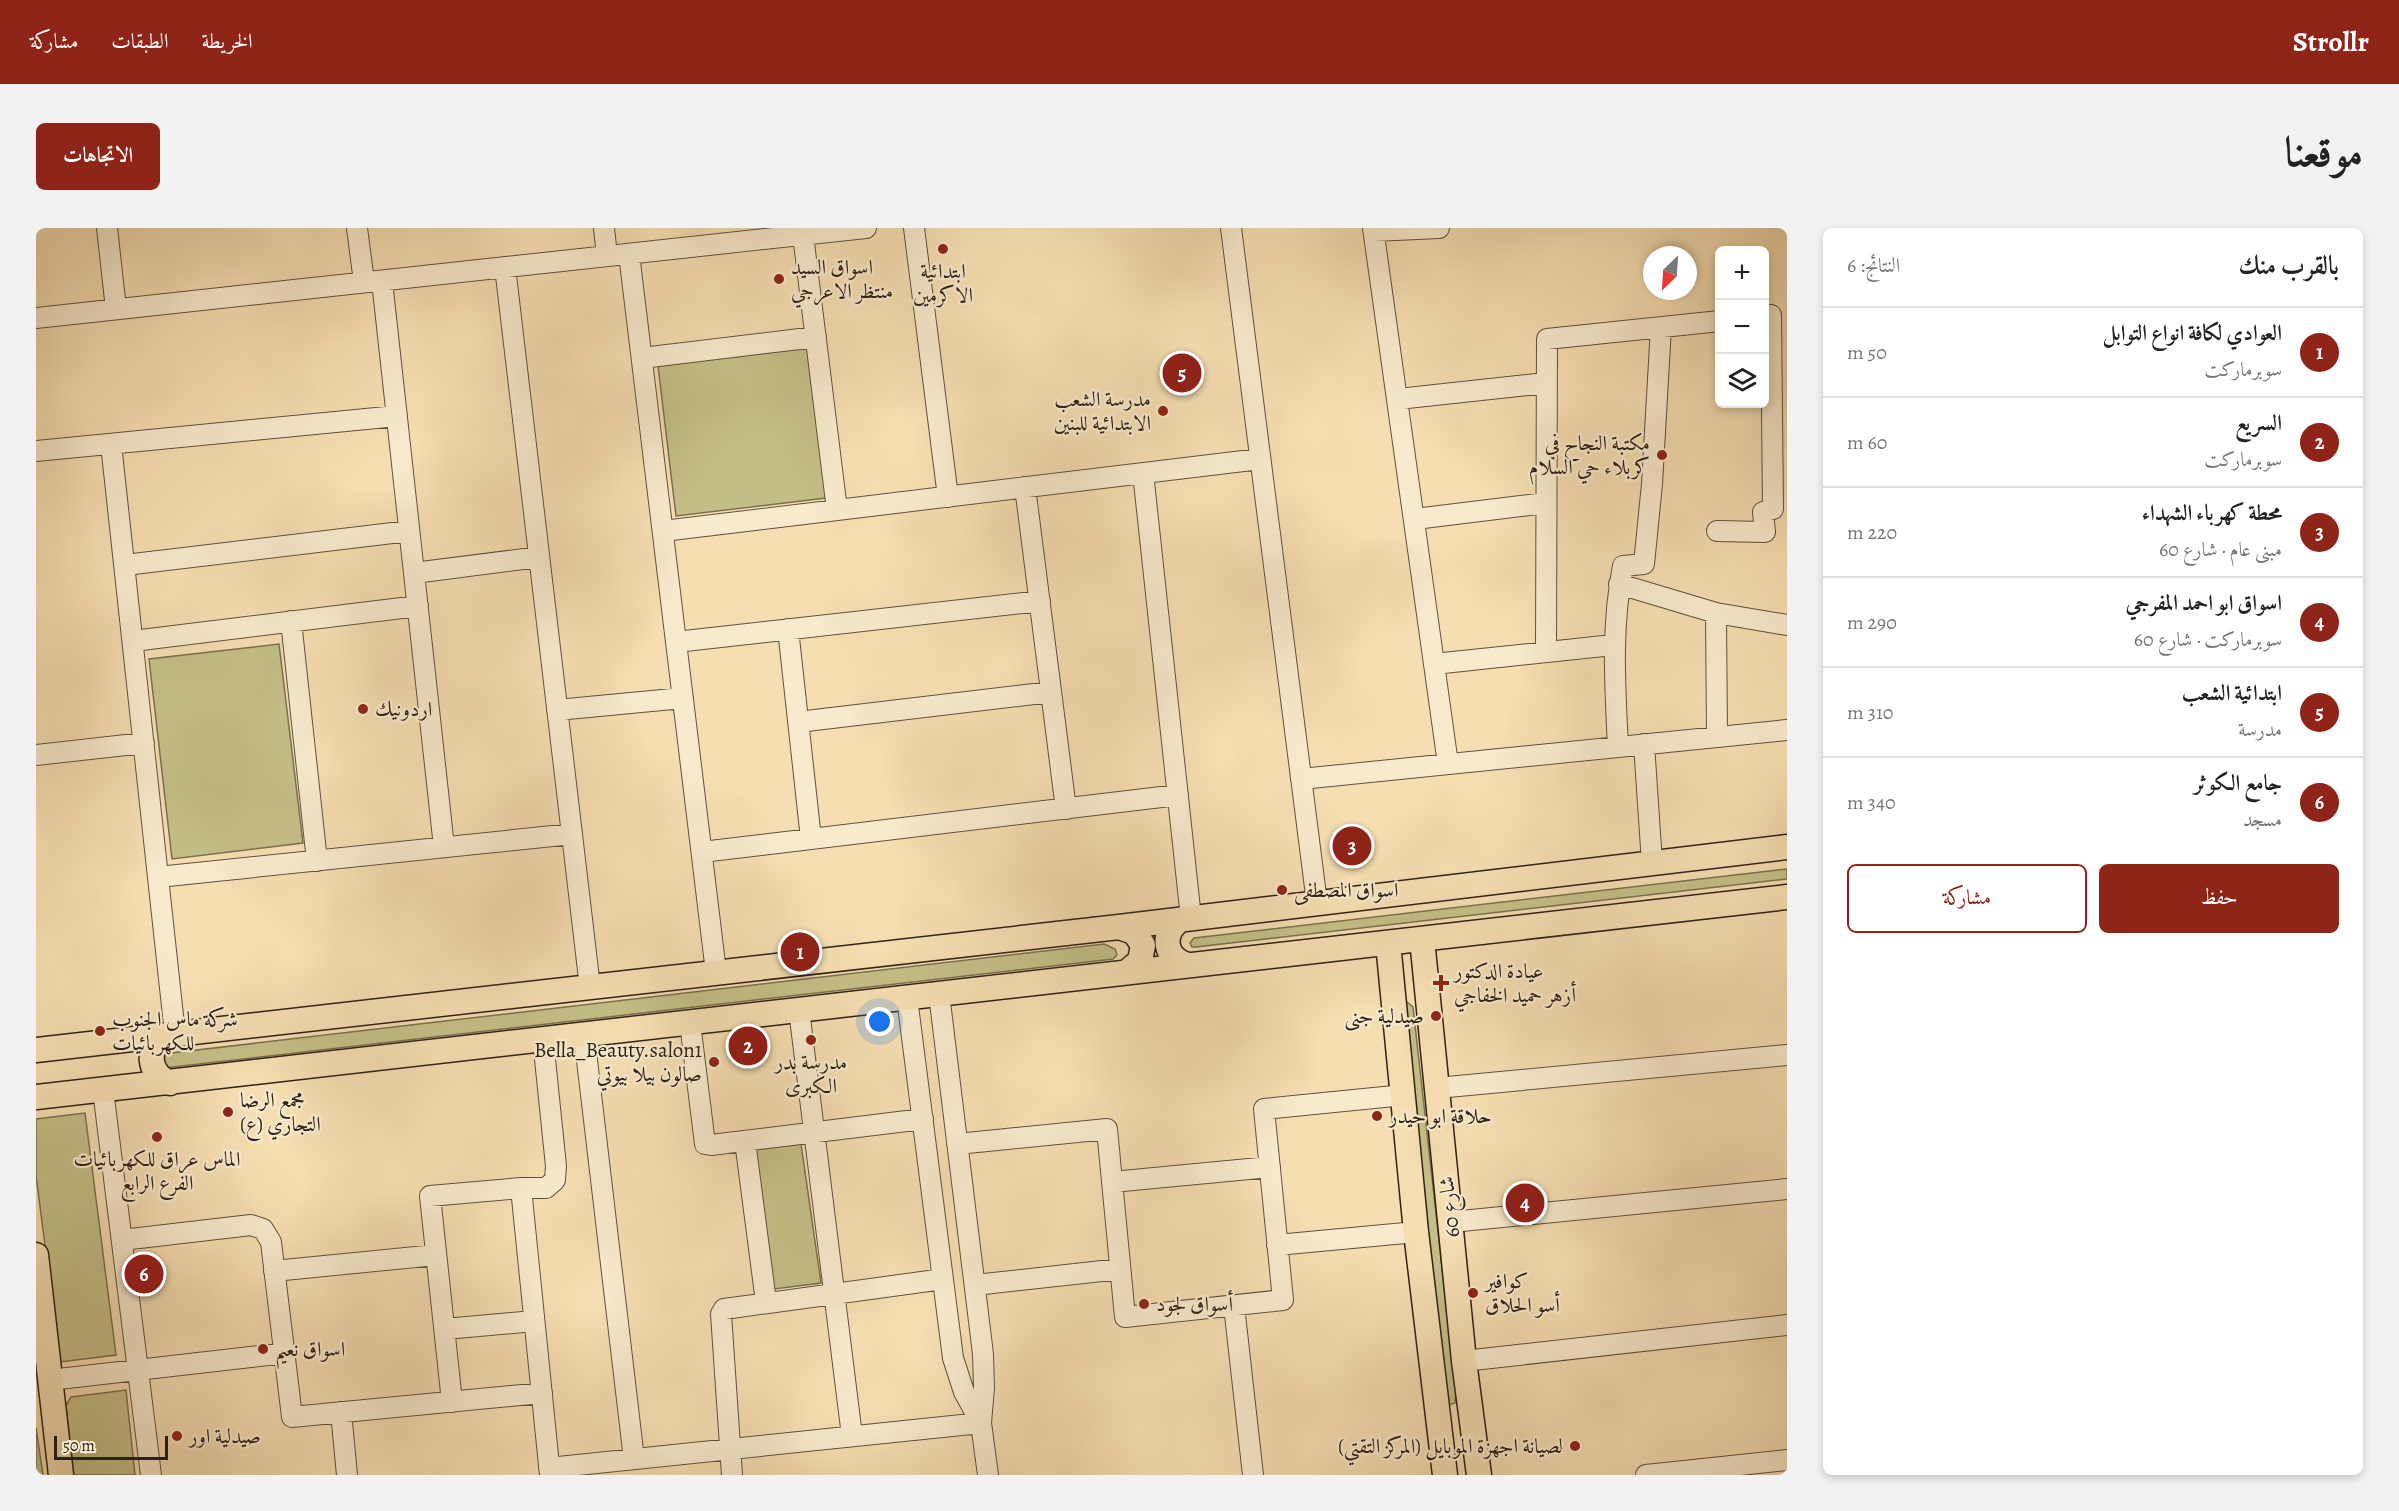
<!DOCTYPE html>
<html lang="ar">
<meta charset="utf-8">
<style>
body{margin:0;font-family:Alegreya,Amiri,serif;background:#f2f2f2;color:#222;direction:rtl}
.controls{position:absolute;right:18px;top:18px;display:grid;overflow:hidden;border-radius:9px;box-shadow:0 3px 9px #0003}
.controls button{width:54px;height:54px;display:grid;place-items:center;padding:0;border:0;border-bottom:2px solid #e0e0e0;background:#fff;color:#222;font:30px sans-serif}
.compass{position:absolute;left:1607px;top:18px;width:54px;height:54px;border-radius:50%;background:#fff;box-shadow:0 3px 9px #0003;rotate:205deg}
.scale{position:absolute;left:18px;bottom:15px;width:114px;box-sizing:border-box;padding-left:6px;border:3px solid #2f2016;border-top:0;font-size:16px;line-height:21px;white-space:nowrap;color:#2f2016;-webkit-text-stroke:4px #f8eacd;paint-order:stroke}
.you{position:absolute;left:844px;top:794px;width:21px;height:21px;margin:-15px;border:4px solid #fff;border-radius:50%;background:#1a73e8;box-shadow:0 0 0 9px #1a73e833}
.badge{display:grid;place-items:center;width:39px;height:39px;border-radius:50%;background:#8f2418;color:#fff;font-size:20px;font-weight:700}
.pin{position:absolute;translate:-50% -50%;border:3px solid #fff;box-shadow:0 2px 6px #0006}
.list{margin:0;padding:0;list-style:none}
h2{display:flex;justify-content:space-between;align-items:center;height:78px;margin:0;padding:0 24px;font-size:26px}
h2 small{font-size:20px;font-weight:400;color:#767676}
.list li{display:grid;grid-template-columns:39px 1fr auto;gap:18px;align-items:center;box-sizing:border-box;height:90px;padding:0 24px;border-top:2px solid #e0e0e0}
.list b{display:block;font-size:22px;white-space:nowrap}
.list p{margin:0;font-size:20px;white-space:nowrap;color:#767676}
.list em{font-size:20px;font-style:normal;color:#767676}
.actions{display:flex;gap:12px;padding:18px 24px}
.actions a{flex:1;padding:14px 0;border:2px solid #8f2418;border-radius:9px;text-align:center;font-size:21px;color:#8f2418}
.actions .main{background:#8f2418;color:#fff}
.icon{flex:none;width:33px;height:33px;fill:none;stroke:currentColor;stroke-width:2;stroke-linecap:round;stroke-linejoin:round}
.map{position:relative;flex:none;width:1751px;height:1247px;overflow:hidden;direction:ltr;border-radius:9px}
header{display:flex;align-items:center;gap:36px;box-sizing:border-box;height:84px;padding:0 30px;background:#8f2418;color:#fff}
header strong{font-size:28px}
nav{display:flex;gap:33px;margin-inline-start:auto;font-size:21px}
.intro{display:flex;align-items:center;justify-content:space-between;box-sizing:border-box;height:144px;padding:0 36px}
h1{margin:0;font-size:42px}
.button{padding:15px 27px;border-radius:9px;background:#8f2418;color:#fff;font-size:21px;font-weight:700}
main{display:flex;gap:36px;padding:0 36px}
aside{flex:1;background:#fff;border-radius:9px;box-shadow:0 3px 9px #0003}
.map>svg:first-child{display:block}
</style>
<header>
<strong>Strollr</strong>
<nav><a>الخريطة</a><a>الطبقات</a><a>مشاركة</a></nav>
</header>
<div class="intro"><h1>موقعنا</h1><a class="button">الاتجاهات</a></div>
<main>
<aside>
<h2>بالقرب منك<small>النتائج: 6</small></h2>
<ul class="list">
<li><span class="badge">1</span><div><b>العوادي لكافة انواع التوابل</b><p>سوبرماركت</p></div><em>50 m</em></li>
<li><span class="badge">2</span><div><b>السريع</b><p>سوبرماركت</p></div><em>60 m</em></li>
<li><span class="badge">3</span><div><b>محطة كهرباء الشهداء</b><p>مبنى عام · شارع 60</p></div><em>220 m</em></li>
<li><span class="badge">4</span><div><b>اسواق ابو احمد المفرجي</b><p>سوبرماركت · شارع 60</p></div><em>290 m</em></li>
<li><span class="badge">5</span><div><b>ابتدائية الشعب</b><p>مدرسة</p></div><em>310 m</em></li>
<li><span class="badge">6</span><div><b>جامع الكوثر</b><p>مسجد</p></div><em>340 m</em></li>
</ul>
<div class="actions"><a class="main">حفظ</a><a>مشاركة</a></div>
</aside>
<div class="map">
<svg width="1751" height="1247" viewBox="0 0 1751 1247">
<rect width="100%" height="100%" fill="#f5deb2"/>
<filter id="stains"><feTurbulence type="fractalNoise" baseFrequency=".00333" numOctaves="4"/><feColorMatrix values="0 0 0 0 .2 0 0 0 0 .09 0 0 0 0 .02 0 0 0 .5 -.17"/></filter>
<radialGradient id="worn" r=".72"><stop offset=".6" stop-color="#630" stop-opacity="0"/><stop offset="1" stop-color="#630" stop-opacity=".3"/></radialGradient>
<path fill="#c4bf87" stroke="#7a704e" stroke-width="1.5" d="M771 120 790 270 640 288 622 138Z
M243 416 267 615 136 631 113 431Z
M1751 641V651L1160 719H1156L1154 715 1158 710Z
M1068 716 1079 721 1081 727 1077 731 128 840 127 826Z
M1371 774 1377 779 1420 1165 1419 1175 1413 1177 1409 1173 1368 775Z
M49 885 80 1127 24 1134 0 947V891Z
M765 916 785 1055 738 1061 718 922Z
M90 1162 99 1247H38L30 1177 35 1169Z
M0 1200 7 1247H0Z"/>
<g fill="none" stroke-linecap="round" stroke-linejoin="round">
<g stroke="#60503d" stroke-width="22">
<path id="minor" d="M71 0 80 81
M321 0 328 54
M568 0 571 28
M878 0 912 269
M1195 0 1281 675
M1337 0 1412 536
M1338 3 1403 0
M767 7 801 282
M593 26 680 744
M469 39 554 759
M346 53 408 619
M0 90 830 0
M606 130 780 109
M1362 171 1510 155
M75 216 139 806
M0 223 361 188
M1107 245 1155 690
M989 259 1030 581
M1379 291 1510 275
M627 303 1224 231
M1681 303 1729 304 1727 284 1737 281 1735 87
M89 337 373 303
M378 345 503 329
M1583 356 1680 385 1751 397
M1680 385 1681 509
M255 393 281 633
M752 401 775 611
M97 413 382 378
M640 414 1004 373
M1510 423 1511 111 1684 93
M1398 436 1577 417
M521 482 647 470
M762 494 1015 464
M1608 516 1616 635
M1582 519C1579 457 1575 400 1587 338L1608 336 1616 256 1625 99
M0 527 108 515
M1265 551 1751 502
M666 624 1142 567
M122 649 536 606
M903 766 947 1126 948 1160 945 1195 952 1247
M871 770 917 1130 928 1164 945 1195
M763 782 816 1208
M654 795 669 916 675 917 887 891
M548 807 598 1231
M507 812 520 938 519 952 510 960H485L514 1247
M1401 860 1751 827
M67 862 115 1247
M709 913 730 1074
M921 916 1071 901 1089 1089 1247 1072 1228 881 1368 867
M1076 954 1234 939
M1415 994 1751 961
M86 1012 215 997 227 1001 235 1014 256 1189 506 1165
M1241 1017 1380 1004
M238 1043 400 1027
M939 1057 1084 1041
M1198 1078 1217 1247
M409 1101 498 1093
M1428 1133 1751 1097
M14 1152 249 1125
M416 1174 394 968 485 960
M305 1184 311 1247
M513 1240 945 1195
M696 1247 685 1086 688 1081 907 1051
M1610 1247 1751 1232"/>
</g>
<g stroke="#2f2016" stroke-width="27">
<path id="major" d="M1146 691C1124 704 1128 731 1152 737
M1083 699 1098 704 1107 717 1104 733 1092 743
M1386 711 1428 1133 1443 1247
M1352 715 1380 1004 1409 1247
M130 808C108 821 113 846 134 855
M0 822 1083 699 1751 619
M0 869 1751 669
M0 1027 25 1247"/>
</g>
<use href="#minor" stroke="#f8eacd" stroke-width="20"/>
<use href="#major" stroke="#f5deb2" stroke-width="24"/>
</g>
<g fill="#8f2418" stroke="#f8eacd" stroke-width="2">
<circle cx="907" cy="21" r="6"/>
<circle cx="743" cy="51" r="6"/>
<circle cx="1127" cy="183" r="6"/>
<circle cx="1626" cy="227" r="6"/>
<circle cx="327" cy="481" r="6"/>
<circle cx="1246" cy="662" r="6"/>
<path d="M1402 746h6v6h6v6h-6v6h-6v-6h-6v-6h6z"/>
<circle cx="1400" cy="788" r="6"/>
<circle cx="64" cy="803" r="6"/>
<circle cx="775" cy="812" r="6"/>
<circle cx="678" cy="834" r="6"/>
<circle cx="192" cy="884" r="6"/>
<circle cx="1341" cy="888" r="6"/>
<circle cx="121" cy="909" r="6"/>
<circle cx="1437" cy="1065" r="6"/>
<circle cx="1108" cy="1076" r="6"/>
<circle cx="227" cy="1121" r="6"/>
<circle cx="141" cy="1208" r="6"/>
<circle cx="1539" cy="1218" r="6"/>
</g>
<g text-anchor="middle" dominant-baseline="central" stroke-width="4.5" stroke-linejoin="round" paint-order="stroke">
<g font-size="21" fill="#2f2016" stroke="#f8eacd" text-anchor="start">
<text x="755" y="39">اسواق السيد<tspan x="755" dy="24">منتظر الاعرجي</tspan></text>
<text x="907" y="43" text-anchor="middle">ابتدائية<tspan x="907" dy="24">الاكرمين</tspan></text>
<text x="1115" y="171" text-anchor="end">مدرسة الشعب<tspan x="1115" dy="24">الابتدائية للبنين</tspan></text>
<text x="1614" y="215" text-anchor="end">مكتبة النجاح في<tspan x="1614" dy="24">كربلاء حي السلام</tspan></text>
<text x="339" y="481">اردونيك</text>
<text x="1258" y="662">اسواق المصطفى</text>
<text x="1418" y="743">عيادة الدكتور<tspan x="1418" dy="24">أزهر حميد الخفاجي</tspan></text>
<text x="1388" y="788" text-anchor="end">صيدلية جنى</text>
<text x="76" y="791">شركة ماس الجنوب<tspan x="76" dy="24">للكهربائيات</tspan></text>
<text x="666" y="822" text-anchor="end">Bella_Beauty.salon1<tspan x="666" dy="24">صالون بيلا بيوتي</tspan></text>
<text x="775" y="834" text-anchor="middle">مدرسة بدر<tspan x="775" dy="24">الكبرى</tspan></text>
<text x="204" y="872">مجمع الرضا<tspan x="204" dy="24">(ع) التجاري</tspan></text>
<text x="1353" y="888">حلاقة ابو حيدر</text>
<text x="121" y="931" text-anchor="middle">الماس عراق للكهربائيات<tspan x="121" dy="24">الفرع الرابع</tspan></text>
<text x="1449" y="1053">كوافير<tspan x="1449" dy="24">أسو الحلاق</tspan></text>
<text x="1120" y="1076">أسواق لجود</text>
<text x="239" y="1121">اسواق نعيم</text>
<text x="153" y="1208">صيدلية اور</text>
<text x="1527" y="1218" text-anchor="end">(المركز التقتي) لصيانة اجهزة الموبايل</text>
</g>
<g font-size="21" fill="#2f2016" stroke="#f8eacd">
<text transform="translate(1413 979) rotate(-96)">شارع 60</text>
</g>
</g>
<rect width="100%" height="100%" filter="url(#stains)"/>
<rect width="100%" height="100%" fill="url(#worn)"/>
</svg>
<div class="controls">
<button>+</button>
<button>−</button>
<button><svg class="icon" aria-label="layers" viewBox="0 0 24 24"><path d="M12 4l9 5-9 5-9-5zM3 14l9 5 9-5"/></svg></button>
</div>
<svg class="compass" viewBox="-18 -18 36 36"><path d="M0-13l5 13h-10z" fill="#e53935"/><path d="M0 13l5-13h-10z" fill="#767676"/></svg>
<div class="scale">50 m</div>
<div class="you"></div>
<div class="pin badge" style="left:764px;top:724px">1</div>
<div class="pin badge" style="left:712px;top:818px">2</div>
<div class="pin badge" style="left:1316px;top:618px">3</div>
<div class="pin badge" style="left:1489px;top:975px">4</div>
<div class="pin badge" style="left:1146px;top:145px">5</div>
<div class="pin badge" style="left:108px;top:1046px">6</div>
</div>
</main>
